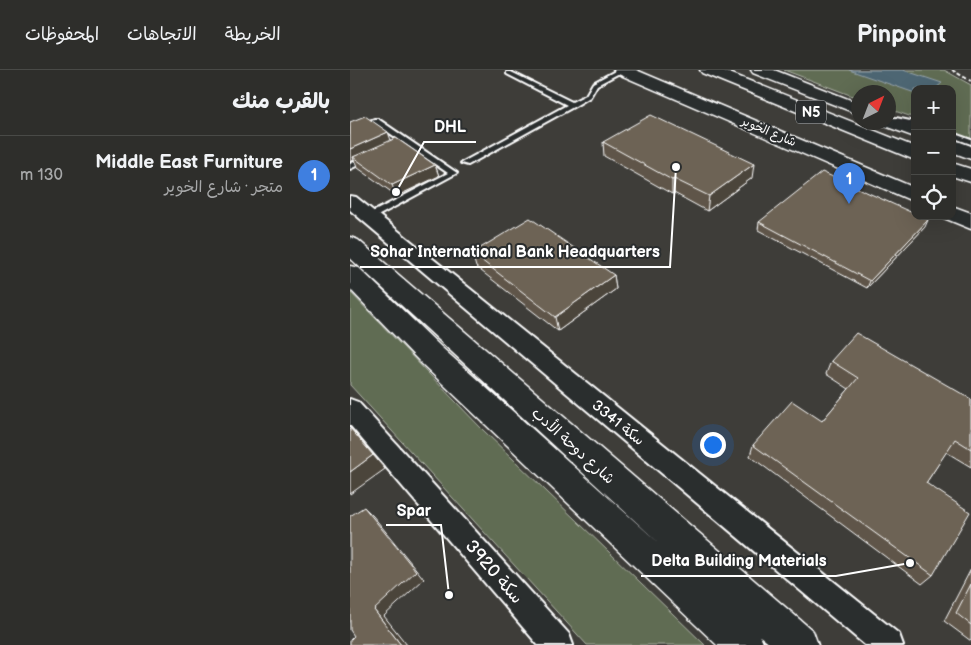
<!DOCTYPE html>
<html lang="ar">
<meta charset="utf-8">
<style>
body{margin:0;font-family:"Balsamiq Sans","Playpen Sans Arabic",sans-serif;background:#363633;color:#f1f3f6;direction:rtl}
.controls{position:absolute;right:15px;top:15px;display:grid;overflow:hidden;border-radius:10px;box-shadow:0 5px 20px #0002}
.controls button{width:45px;height:45px;display:grid;place-items:center;padding:0;border:0;border-bottom:1px solid #494a47;background:#2e2e2b;color:#f1f3f6;font:25px sans-serif}
.compass{position:absolute;left:501px;top:15px;width:45px;height:45px;border-radius:50%;background:#2e2e2b;box-shadow:0 5px 20px #0002;rotate:42deg}
.you{position:absolute;left:362px;top:374px;width:18px;height:18px;margin:-12px;border:4px solid #fff;border-radius:50%;background:#1a73e8;box-shadow:0 0 0 8px #1a73e833}
.badge{display:grid;place-items:center;width:32px;height:32px;border-radius:50%;background:#ffd166;color:#fff;font-size:16px;font-weight:700}
.pin{position:absolute;translate:-50% -41px;filter:drop-shadow(0 1px 2px #0008)}
.pin::after{content:'';position:absolute;top:26px;width:18px;height:15px;background:inherit;clip-path:polygon(0 0,100% 0,50% 100%)}
.list{margin:0;padding:0;list-style:none}
h2{display:flex;justify-content:space-between;align-items:center;height:65px;margin:0;padding:0 20px;font-size:21px}
h2 small{font-size:16px;font-weight:400;color:#a7a8a9}
.list li{display:grid;grid-template-columns:32px 1fr auto;gap:15px;align-items:center;box-sizing:border-box;height:80px;padding:0 20px;border-top:1px solid #494a47}
.list b{display:block;font-size:19px;white-space:nowrap}
.list p{margin:0;font-size:16px;white-space:nowrap;color:#a7a8a9}
.list em{font-size:16px;font-style:normal;color:#a7a8a9}
.icon{flex:none;width:28px;height:28px;fill:none;stroke:currentColor;stroke-width:2;stroke-linecap:round;stroke-linejoin:round}
.map{position:relative;flex:none;width:621px;height:575px;overflow:hidden;direction:ltr}
header{display:flex;align-items:center;gap:30px;box-sizing:border-box;height:70px;padding:0 25px;background:#2e2e2b;border-bottom:1px solid #494a47}
header strong{font-size:24px}
nav{display:flex;gap:28px;margin-inline-start:auto;font-size:18px}
main{display:flex}
aside{flex:1;background:#2e2e2b}
.map>svg:first-child{display:block}
</style>
<header>
<strong>Pinpoint</strong>
<nav><a>الخريطة</a><a>الاتجاهات</a><a>المحفوظات</a></nav>
</header>
<main>
<div class="map">
<svg width="621" height="575" viewBox="0 0 621 575">
<rect width="100%" height="100%" fill="#3e3d39"/>
<filter id="ink" filterUnits="userSpaceOnUse"><feTurbulence type="fractalNoise" baseFrequency=".02" numOctaves="2"/><feDisplacementMap in="SourceGraphic" scale="10" xChannelSelector="R" yChannelSelector="G"/><feConvolveMatrix kernelMatrix="1 2 1 2 8 2 1 2 1" color-interpolation-filters="sRGB"/></filter>
<g filter="url(#ink)">
<path fill="#616c53" stroke="#b0b6a9" d="M434 0H594L621 15V69L602 62V19H565V48L539 39 538 22H508V28Z
M0 222 132 359 355 575H237L0 315Z"/>
<path fill="#4e6673" stroke="#95a3ab" d="M499 0H553L592 13 585 19H565V23Z"/>
<g fill="none" stroke-linecap="round" stroke-linejoin="round">
<g stroke="#fff" stroke-width="4">
<path id="lane" d="M267 0H275L247 15 240 27 225 36 118 95 111 93 217 35 157 4V2H161L222 32 236 25 243 13Z
M546 48 565 52V56L544 51V49Z
M24 49H28L107 103 20 150 17 149V145L98 103 25 53 0 63V59Z
M602 63 621 70V74L602 67Z
M14 87 21 89 0 99V94Z"/>
</g>
<g stroke="#fff" stroke-width="4">
<path id="street" d="M0 126 6 127 549 564 553 575H515L0 140Z
M0 329 8 332 219 564 223 575H188L0 355Z"/>
</g>
<g stroke="#fff" stroke-width="3">
<path id="secondary" d="M264 0H286L565 118V132L266 3Z
M602 136 621 143V159L594 148 593 146H602Z
M0 167 8 170 463 561 468 575H421L410 566 414 575H367L71 293 0 219V196L9 198 91 277 309 473 0 188Z"/>
</g>
<g stroke="#fff" stroke-width="3">
<path id="highway" d="M350 0H372L565 77V90L352 3Z
M401 0H424L508 33V44L403 3Z
M538 46 565 55V67L532 55 530 52H538Z
M602 69 621 76V89L602 82Z
M602 93 621 99V112L602 106Z"/>
</g>
<path stroke="#fff" stroke-width="2" stroke-dasharray="4 2.5" stroke-linecap="butt" d="M602 0 621 11"/>
<use href="#lane" fill="#2a2d2e" fill-rule="evenodd"/>
<use href="#street" fill="#2a2d2e" fill-rule="evenodd"/>
<use href="#secondary" fill="#2a2d2e" fill-rule="evenodd"/>
<use href="#highway" fill="#2a2d2e" fill-rule="evenodd"/>
</g>
<path fill="#5e5548" stroke="#fff" d="M0 52 41 70 85 95 89 106 47 126 8 98 4 90 0 92Z
M253 72 402 108 357 141 324 123 322 124 254 86Z
M409 152 575 157 517 218 408 160Z
M122 183 264 205 266 219 208 261 126 197Z
M481 291 621 329V397L596 382 576 413 583 505 572 514 400 386 403 375 472 351 499 319 476 304Z
M621 499V571L594 551Z"/>
<path fill="#4c453b" stroke="#fff" d="M38 62 42 73 3 87 4 90 0 92V79Z
M404 94 402 108 357 141 359 126Z
M85 95 89 106 47 126 42 115Z
M324 109V123L322 124V110Z
M578 150 575 157 517 218 520 211Z
M264 205 266 219 208 261 205 247Z
M23 385 35 399 0 424V402Z
M14 437 23 446 74 509 34 546 57 575H51L24 540Z"/>
<path fill="#6d6354" stroke="#fff" d="M301 45 404 94 359 126 324 109 322 110 253 72Z
M15 46 38 62 0 79V52Z
M46 68 85 95 42 115 3 87Z
M472 102 565 144V146H570L578 150 520 211 409 152Z
M180 148 264 205 205 247 122 183Z
M506 263 621 329V379L605 369 576 413 620 442 583 505 403 375 442 331 472 351 508 308 481 291Z
M0 358 23 385 0 402Z
M14 437 66 501 24 540 51 575H0V570L4 566 0 560V446Z
M621 514V555L606 543Z"/>
</g>
<g text-anchor="middle" dominant-baseline="central" stroke-width="4" stroke-linejoin="round" paint-order="stroke">
<g font-size="12" fill="#fff" stroke="#2a2d2e">
<text transform="translate(419 62) rotate(23)">شارع الخوير</text>
</g>
<rect fill="#2a2d2e" stroke="#bfc0c0" stroke-width="1" x="446" y="30.5" width="30" height="23" rx="4"/>
<g font-size="14" font-weight="bold" fill="#fff">
<text x="461" y="42">N5</text>
</g>
<g font-size="15" fill="#fff" stroke="#2a2d2e">
<text transform="translate(268 353) rotate(39)">سكة 3341</text>
<text transform="translate(223 376) rotate(42)">شارع دوحة الأدب</text>
</g>
<g font-size="18" fill="#fff" stroke="#2a2d2e">
<text transform="translate(144 502) rotate(49)">سكة 3920</text>
</g>
</g>
<path fill="none" stroke="#fff" stroke-width="2" d="M46 122L74 72H126M326 97L320 197H10M99 525L91 455H36M560 493L486 506H291"/>
<g fill="#fff" stroke="#2a2d2e" stroke-width="2">
<circle cx="46" cy="122" r="5"/>
<circle cx="326" cy="97" r="5"/>
<circle cx="99" cy="525" r="5"/>
<circle cx="560" cy="493" r="5"/>
</g>
<g font-size="16" text-anchor="middle" font-weight="bold" fill="#fff" stroke="#2a2d2e" stroke-width="4" stroke-linejoin="round" paint-order="stroke">
<text x="100" y="62">DHL</text>
<text x="165" y="187">Sohar International Bank Headquarters</text>
<text x="64" y="446">Spar</text>
<text x="389" y="496">Delta Building Materials</text>
</g>
</svg>
<div class="controls">
<button>+</button>
<button>−</button>
<button><svg class="icon" aria-label="locate" viewBox="0 0 24 24"><circle cx="12" cy="12" r="6"/><path d="M12 2v4M12 18v4M2 12h4M18 12h4"/></svg></button>
</div>
<svg class="compass" viewBox="-18 -18 36 36"><path d="M0-13l5 13h-10z" fill="#e53935"/><path d="M0 13l5-13h-10z" fill="#a7a8a9"/></svg>
<div class="you"></div>
<div class="pin badge" style="left:499px;top:134px;background:#3f7fe0">1</div>
</div>
<aside>
<h2>بالقرب منك<small></small></h2>
<ul class="list">
<li><span class="badge" style="background:#3f7fe0">1</span><div><b>Middle East Furniture</b><p>متجر · شارع الخوير</p></div><em>130 m</em></li>
</ul>
</aside>
</main>
